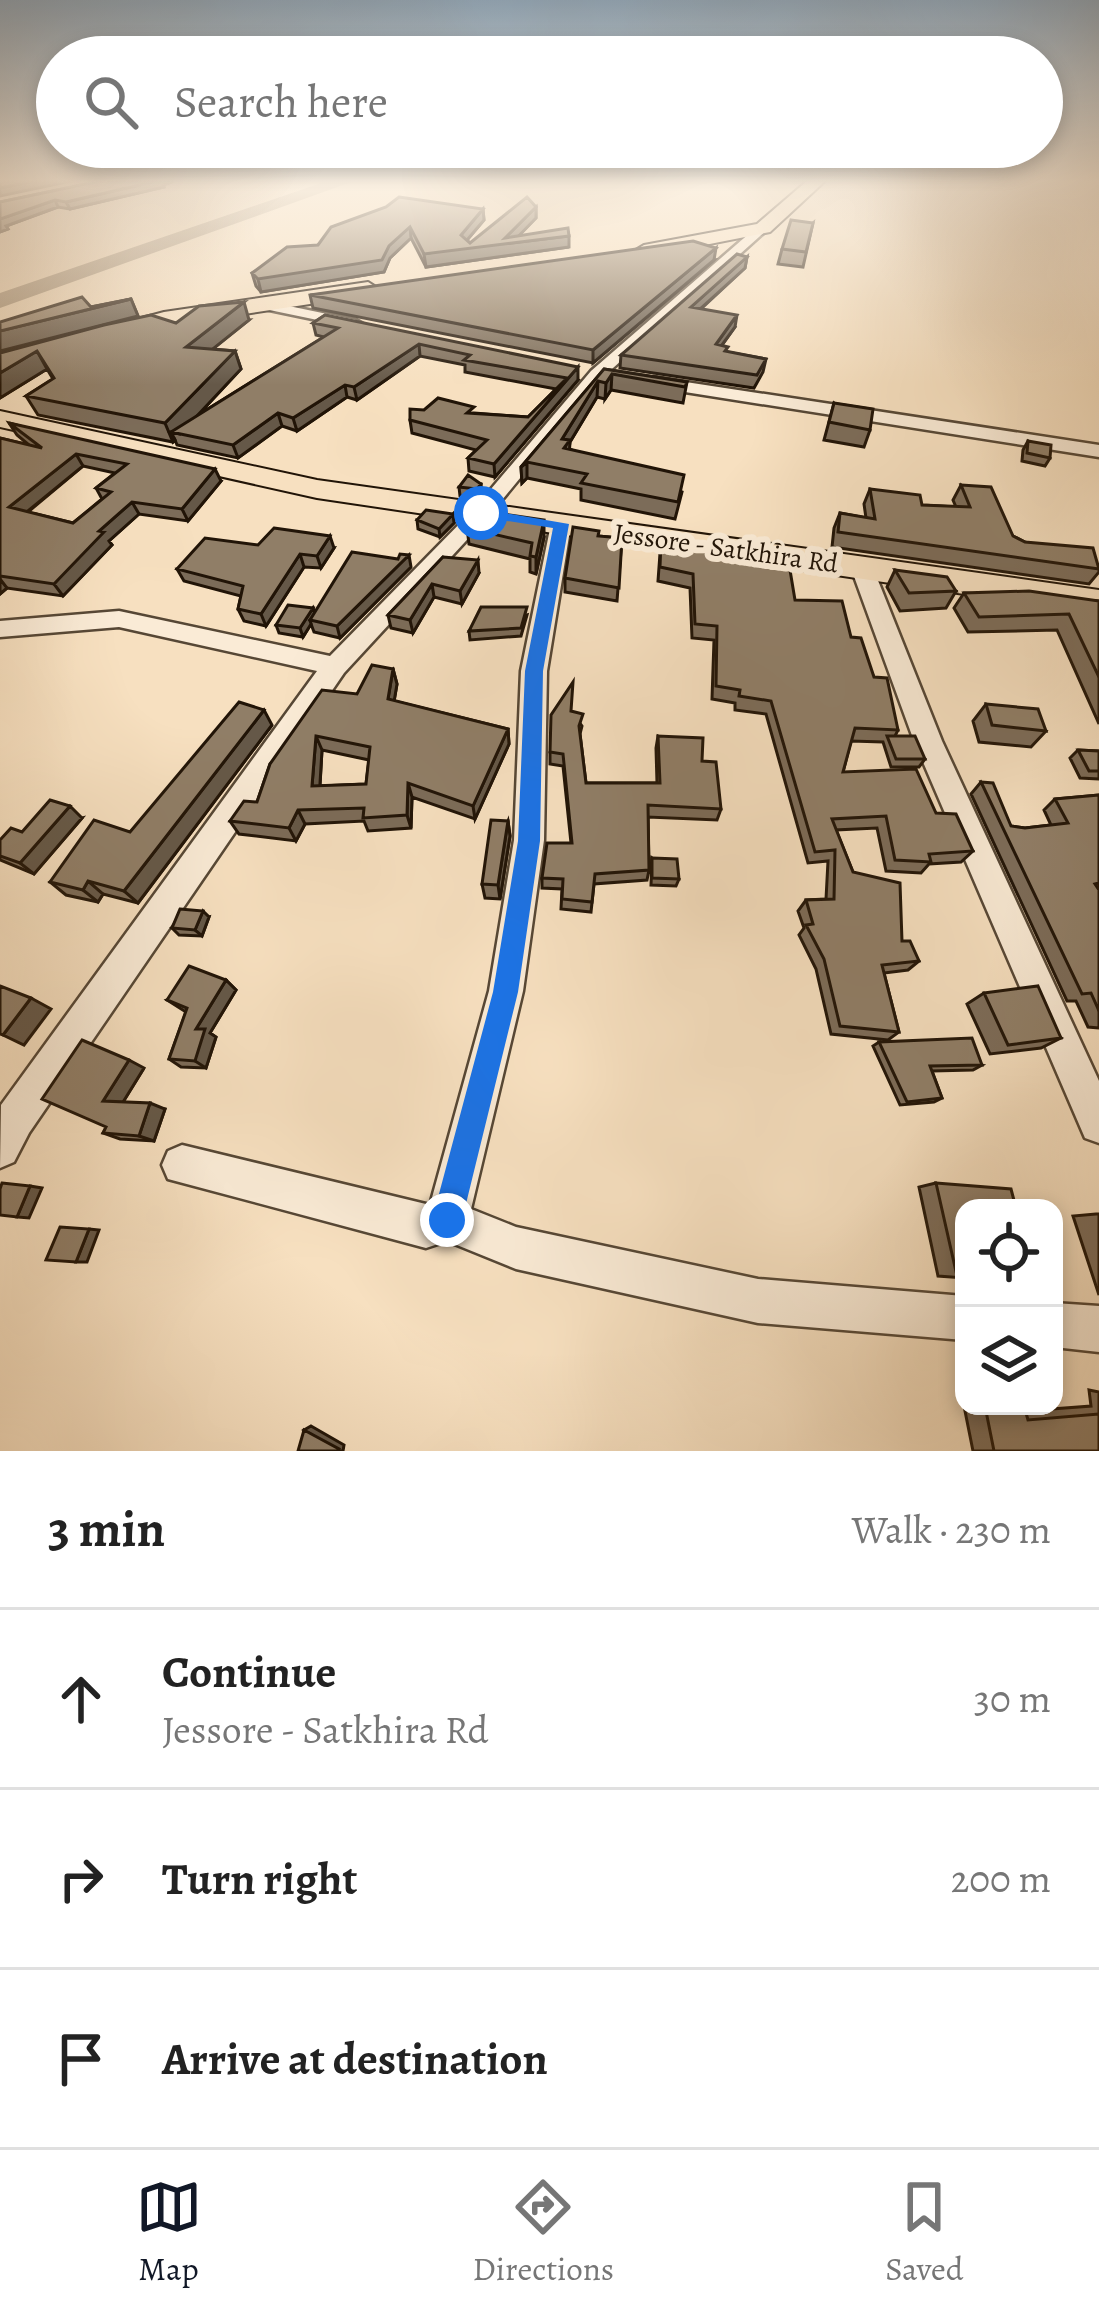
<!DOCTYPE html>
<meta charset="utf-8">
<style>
body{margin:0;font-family:Alegreya,serif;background:#f2f2f2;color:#222}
.controls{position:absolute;right:36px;bottom:36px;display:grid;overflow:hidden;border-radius:24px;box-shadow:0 6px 18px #0003}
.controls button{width:108px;height:108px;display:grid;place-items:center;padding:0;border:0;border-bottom:3px solid #e0e0e0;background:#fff;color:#222;font:60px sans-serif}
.stop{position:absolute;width:36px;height:36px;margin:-27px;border:9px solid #1a73e8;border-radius:50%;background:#fff}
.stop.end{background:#1a73e8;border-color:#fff;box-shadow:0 3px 12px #0008}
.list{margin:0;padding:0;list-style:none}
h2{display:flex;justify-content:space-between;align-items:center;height:156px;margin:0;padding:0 48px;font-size:51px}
h2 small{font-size:39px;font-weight:400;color:#767676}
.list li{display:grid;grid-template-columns:78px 1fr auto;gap:36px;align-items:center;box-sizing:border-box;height:180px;padding:0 48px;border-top:3px solid #e0e0e0}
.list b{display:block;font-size:45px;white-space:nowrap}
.list p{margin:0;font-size:39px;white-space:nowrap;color:#767676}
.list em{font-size:39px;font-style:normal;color:#767676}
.icon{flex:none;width:66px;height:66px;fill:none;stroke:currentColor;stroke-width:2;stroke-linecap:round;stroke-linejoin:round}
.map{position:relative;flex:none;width:1099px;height:1451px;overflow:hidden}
.search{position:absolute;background:#fff;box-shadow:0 6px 18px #0003;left:36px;right:36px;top:36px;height:132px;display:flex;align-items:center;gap:30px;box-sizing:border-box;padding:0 42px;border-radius:66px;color:#767676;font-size:45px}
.sheet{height:696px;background:#fff}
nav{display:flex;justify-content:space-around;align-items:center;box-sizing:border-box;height:168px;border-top:3px solid #e0e0e0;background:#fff;font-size:33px;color:#767676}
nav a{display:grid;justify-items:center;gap:6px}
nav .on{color:#111827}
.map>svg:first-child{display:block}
</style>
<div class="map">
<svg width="1099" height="1451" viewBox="0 0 1099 1451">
<rect width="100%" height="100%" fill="#f7e0c0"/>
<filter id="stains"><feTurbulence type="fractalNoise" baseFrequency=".00167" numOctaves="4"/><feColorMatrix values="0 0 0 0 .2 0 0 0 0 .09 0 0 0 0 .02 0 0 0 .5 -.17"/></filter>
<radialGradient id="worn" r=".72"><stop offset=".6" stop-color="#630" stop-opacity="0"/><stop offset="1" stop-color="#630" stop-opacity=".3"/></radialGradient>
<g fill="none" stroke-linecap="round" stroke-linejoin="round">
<path fill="#ae9b81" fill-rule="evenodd" d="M327 181H354L0 308V293Z"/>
<g stroke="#564735" stroke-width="5">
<path id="minor" d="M759 225 769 228 603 377 488 517 344 673 29 1133 14 1162 0 1168 1 1105 317 671 119 627 0 637V621L119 611 330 656 474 509 591 371Z
M260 300 356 320 363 324 356 328 255 307 253 304Z
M653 377 1099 445V457L647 386 645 382Z
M561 518 571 524 547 671 544 840 523 991 471 1209 516 1227 758 1279 964 1296V1340L758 1323 516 1269 447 1241 426 1248 168 1179 162 1165 168 1151 182 1145 430 1205 489 991 514 840 521 671 551 524Z
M862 561 873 568 942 741 1099 1081V1143L1085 1138 914 741 851 568Z
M1054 1303 1099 1306V1352L1054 1347Z"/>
</g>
<g stroke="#211407" stroke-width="4">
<path id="primary" d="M0 411 317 480 1099 590V614L317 498 0 427Z"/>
</g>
<g stroke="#211407" stroke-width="4">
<path id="trunk" d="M807 181H825L770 232 644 257 634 251 644 245 757 224Z
M368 282 379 289 376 294 166 326 0 372V356L164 312Z"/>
</g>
<use href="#minor" fill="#faebd6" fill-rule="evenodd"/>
<use href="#primary" fill="#f7e0c0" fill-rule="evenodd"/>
<use href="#trunk" fill="#f7e0c0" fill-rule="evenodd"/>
</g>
<path fill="#7c6c59" stroke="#211407" stroke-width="3" fill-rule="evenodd" d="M100 181H174L163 185 164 187 70 209 58 207 6 226 8 229 0 232V202Z
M536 207V218L519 235 569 247 426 267 411 238 390 258 384 272 261 292 256 286 252 273 318 245 483 209 484 220 467 240 470 243Z
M813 223 803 267 778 264 782 249Z
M747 257 745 268 701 309 735 327 722 345 727 352 766 359 763 372 754 388 620 368 621 355Z
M714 260 593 363 313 308 310 295Z
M131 299 138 316 115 322 176 323 249 320 212 349 235 351 241 369 198 415 324 337 316 335 313 323 325 315 578 380 495 477 469 471 468 458 476 450 412 433 410 420 474 413 528 417 556 389 465 372V365L420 356 357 400 347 397 297 431 282 426 238 458 177 445 175 440 173 442 38 415 26 396 53 379 47 369 0 398V353L80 331 0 351 91 307Z
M604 369 687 382 683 403 611 390 605 399 597 397 570 442 569 449 682 492 675 519 581 500V489L527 478 522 483 521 467Z
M834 403 870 430 864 447 824 440Z
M9 423 221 481 188 521 139 514 109 541 112 545 63 596 7 588 0 594V438L29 445 17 435ZM83 466 115 473 96 488 102 499 73 523 28 512Z
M1028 441 1050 458 1045 466 1022 461 1023 450Z
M481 484 482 493 477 498 460 496 459 487Z
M961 485 1013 536 1025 542 1099 565V572L1089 584 832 547 834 528 840 513 866 518 864 504 870 489 922 505 956 507 953 500Z
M417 520 454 523 440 537 418 529Z
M467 528 544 537 536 574 530 572V559L469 544Z
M598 536 622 538 617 601 565 592V578Z
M661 540 795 600 851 637 874 677 898 730 895 736 925 759 919 767H891L883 742 851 741 843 772 936 813 973 851 961 862 929 864 921 873 886 871 877 828 836 830 853 872 902 941 919 961 908 970 884 973 899 1032 888 1040 831 1034 816 969 799 935 804 928 798 911 806 900 826 899 828 861 808 863 766 714 735 710V703L712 699 714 640 692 638 690 588 658 581Z
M334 548 321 568 304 567 266 626 244 621 238 609 241 596 184 581 177 569Z
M443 557 479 573 462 604 434 597 413 633 391 628 388 615Z
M411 567 340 638 314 632 311 624 303 637 279 633 276 625 313 608 314 613Z
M895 570 956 591 946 608 900 611 887 587Z
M964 593 1099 601V724L1057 630 968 632 954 608Z
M527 615 521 636 470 640 469 631Z
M393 669 397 684 394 701 508 729 509 744 475 819 412 797 411 828 368 831 364 821 305 824 296 841 239 834 230 821 257 802 270 764 357 694ZM322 750 369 760 366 784 320 786Z
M986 704 1046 731 1031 747 979 742 973 721Z
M571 711 582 726 580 734 586 783H657L656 748 658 736 702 761 721 809 717 820 648 817 649 870 647 880 594 884 591 912 561 909 562 889 542 888V878L571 843 563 766 550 764V752Z
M272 725 138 903 103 894 98 902 66 895 50 882 130 832Z
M1078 750 1099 751V779L1080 778 1070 758Z
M981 782 1011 826 1025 828 1051 825 1044 810 1055 799 1099 795V1028L1088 1027 1076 1001H1067L971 794Z
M82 818 34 874 0 860V840L22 832Z
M508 821 510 836 500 899 485 898 482 884Z
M652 858 679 879 676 886 651 885Z
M209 917 202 936 179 935 172 928Z
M226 980 236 990 210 1033 216 1037 206 1068 181 1067 169 1059 186 1012 167 1000Z
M984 993 1061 1038 1041 1048 990 1054 967 1004Z
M879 1042 982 1065 973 1070 932 1071 942 1098 934 1102 900 1105 873 1046Z
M144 1068 123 1102 165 1109 154 1141 120 1139 103 1133Z
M936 1183 964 1208V1278L938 1276 919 1187Z
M1096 1214H1099V1295L1073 1216Z
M958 1372 964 1373V1404Z
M1089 1390 1099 1392V1451H973L964 1406H1024L1025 1411 1091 1406Z"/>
<path fill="#655848" stroke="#211407" stroke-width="3" d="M34 181H71L0 196V188Z
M157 181H174L163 185 164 187 70 209 66 202Z
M55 200 58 207 6 226 8 229 0 232V219Z
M536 207V218L512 243 569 236V247L426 267 424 254 505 238Z
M483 209 484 220 462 246 461 235Z
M410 227 411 238 390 258 384 272 261 292 258 279Z
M716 248 714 260 593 363V350Z
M747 257 745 268 689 319 691 307Z
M131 299 138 316 0 351V331Z
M244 302 249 320 193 365 186 347Z
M737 315 735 327 714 356 716 344Z
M419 344 420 356 357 400 354 387Z
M37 351 47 369 0 398V373Z
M235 351 241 369 180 434 171 432 175 440 173 442 165 423Z
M578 367V380L495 477 494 464Z
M612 374 611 390 605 399 606 383Z
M598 381 597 397 570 442 569 457 562 439Z
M345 385 347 397 297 431 293 418Z
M278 413 282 426 238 458 233 445Z
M76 454 83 466 18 519 9 507Z
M527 462V478L522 483 521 467Z
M215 469 221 481 188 521 182 509Z
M132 502 139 514 109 541 112 545 63 596 54 584 99 531Z
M453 514 454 523 440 537 439 529Z
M544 520V537L536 574V557Z
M330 536 334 548 321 568 317 556Z
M300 554 304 567 266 626 261 614Z
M409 555 411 567 340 638 337 626Z
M478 560 479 573 462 604 460 591Z
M0 579 7 588 0 594Z
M432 584 434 597 413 633 410 620Z
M313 608 316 617 310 620 311 624 303 637 300 628Z
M393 669 397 684 392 714 388 699Z
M264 710 272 725 138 903 124 891Z
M508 729 509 744 475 819 473 806Z
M316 736 322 750 319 800 312 786Z
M408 783 412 797 411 828 407 815Z
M70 806 82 818 34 874 20 863Z
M298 810 305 824 296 841 289 828Z
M508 821 510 836 500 899 498 885Z
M88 881 103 894 98 902 83 890Z
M203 911 209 917 202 936 195 930Z
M226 980 236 990 210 1033 216 1037 206 1068 195 1061 196 1029Z
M31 998 51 1009 24 1045 3 1035Z
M129 1060 144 1068 120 1107 103 1101Z
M150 1103 165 1109 154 1141 139 1136Z
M30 1186 42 1188 29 1218 17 1217Z
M89 1229 99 1230 87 1262H76Z
M311 1426 344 1445 343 1451H338L304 1430Z"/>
<path fill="#907e67" stroke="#211407" stroke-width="3" fill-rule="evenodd" d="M5 181H34L0 188V183Z
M100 181H157L66 202 55 200 0 219V202Z
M399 197 483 209 461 235 470 243 527 197 536 207 505 238 568 228 569 236 424 254 410 227 389 246 382 260 258 279 252 273 287 247 318 245 331 227 386 207Z
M791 220 813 223 806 252 782 249Z
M693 241 716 248 593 350 310 295Z
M737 254 747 257 691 307 737 315 716 344 728 347 725 351 766 359 757 375 621 355Z
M82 297 91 307 131 299 0 331V322Z
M244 302 186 347 235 351 165 423 26 396 54 378 37 351 0 373V353L104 325 151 315 176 323 199 306Z
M325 315 578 367 494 464 468 458 487 440 410 420V409L424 410 438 398 474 407 467 413 528 417 567 378 464 360 470 355 419 344 354 387 345 385 293 418 278 413 233 445 171 432 338 328 313 323Z
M604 369 687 382 685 387 612 374 606 383 598 381 562 439 570 440 564 448 684 475 678 502 581 483 587 474 527 462 521 467Z
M834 403 873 409 870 430 829 422Z
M9 423 215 469 182 509 132 502 99 531 104 532 54 584 0 576V438L42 448ZM76 454 127 464 96 488 111 492 73 523 9 507Z
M1028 441 1051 445 1050 458 1027 453Z
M468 475 481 484 477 489 459 487Z
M961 485 991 487 1013 536 1025 542 1093 548 1099 569 838 532 840 513 875 519 870 489 920 495 922 505 970 507Z
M426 510 453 514 439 529 417 520Z
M483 511 544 520 536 557 530 556 532 543 467 528Z
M573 527 599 531 598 536 622 538 619 588 565 578Z
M274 528 330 536 317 556 300 554 261 614 238 609 243 586 177 569 205 538 258 545Z
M661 540 788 558 795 600 842 601 851 637 861 638 874 677 887 678 898 730 855 728 843 772 916 769 936 813 956 814 973 851 929 854 931 862 895 860 886 816 832 819 853 872 900 883 902 941H910L919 961 882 965 899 1032 840 1026 824 959 806 925 813 924 806 900 834 899 835 850 815 852 771 701 739 696 740 690 716 686 717 626 695 624 693 574 660 567Z
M352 552 398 559 400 554 409 555 337 626 310 620Z
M443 557 478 560 460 591 432 584 410 620 388 615Z
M895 570 947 577 956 591 909 593Z
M1029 591 1099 601V677L1069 614 979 617 964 593Z
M288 605 313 608 300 628 276 625Z
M481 607H527L521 628 469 631Z
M372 665 393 669 388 699 508 729 473 806 408 783 407 815 363 818 364 808 298 810 289 828 230 821 244 801 257 802 270 764 322 690 357 694ZM316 736 370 747 366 784 312 786Z
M573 682 571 711 583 714 579 726 586 783H660L658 736 703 738 702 761 716 762 721 809 648 805 649 870 595 874 592 902 562 899 563 879 542 878 547 843H572L563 754 550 752 551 715Z
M239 702 264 710 124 891 88 881 83 890 50 882 94 820 130 832Z
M986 704 1038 709 1046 731 992 725Z
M887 736H915L925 759H896Z
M1078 750 1099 751V771H1089Z
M981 782 993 783 1011 826 1025 828 1068 823 1055 799 1099 795V883L1095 884 1099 890V1011L1091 993 1082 994Z
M50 800 70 806 20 863 0 856V840L11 828 22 832Z
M491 820 508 821 498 885 482 884Z
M652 858 677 859 679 879 652 878Z
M180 909 203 911 195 930 172 928Z
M189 966 226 980 196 1029H205L195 1061 169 1059 187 1008 167 1000Z
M0 986 31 998 3 1035 0 1034Z
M1038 986 1061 1038 1008 1045 984 993Z
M972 1038 982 1065 930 1066 942 1098 907 1102 879 1042Z
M82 1040 129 1060 103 1101 150 1103 139 1136 103 1133 106 1127 42 1099Z
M2 1183 30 1186 17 1217 0 1215V1189Z
M936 1183 1011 1189 1016 1208H964V1276H957Z
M60 1227 89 1229 76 1262 46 1260Z
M985 1406H1024L1028 1420 1099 1414V1451H994Z
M304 1430 339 1449 338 1451H298Z"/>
<linearGradient id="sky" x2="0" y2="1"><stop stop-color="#91aabf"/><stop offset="0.47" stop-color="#fbf1e3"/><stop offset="1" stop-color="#fbf1e3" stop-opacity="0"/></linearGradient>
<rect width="1099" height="385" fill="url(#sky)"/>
<path fill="#1a73e8" d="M481 509 569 524 543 671 540 841 518 992 462 1220 458 1231 447 1235 436 1231 432 1220 493 992 518 841 525 671 553 528 475 516Z"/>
<g text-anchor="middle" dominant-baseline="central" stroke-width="12" stroke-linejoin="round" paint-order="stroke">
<g font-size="27" fill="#211407" stroke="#faebd6">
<text transform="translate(726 548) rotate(8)">Jessore - Satkhira Rd</text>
</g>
</g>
<rect width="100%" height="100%" filter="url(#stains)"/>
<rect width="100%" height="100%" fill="url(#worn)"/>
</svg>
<div class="controls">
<button><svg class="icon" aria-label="locate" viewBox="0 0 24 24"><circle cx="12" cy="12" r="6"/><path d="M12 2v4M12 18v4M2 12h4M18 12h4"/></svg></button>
<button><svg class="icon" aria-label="layers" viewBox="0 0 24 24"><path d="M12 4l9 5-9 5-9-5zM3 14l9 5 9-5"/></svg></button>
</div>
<div class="stop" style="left:481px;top:513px"></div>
<div class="stop end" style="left:447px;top:1220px"></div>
<div class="search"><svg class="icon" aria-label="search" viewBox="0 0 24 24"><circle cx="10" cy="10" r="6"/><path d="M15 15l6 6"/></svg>Search here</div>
</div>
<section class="sheet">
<h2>3 min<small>Walk · 230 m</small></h2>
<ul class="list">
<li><svg class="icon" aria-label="ahead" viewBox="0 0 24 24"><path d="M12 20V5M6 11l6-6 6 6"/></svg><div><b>Continue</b><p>Jessore - Satkhira Rd</p></div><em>30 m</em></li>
<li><svg class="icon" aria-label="right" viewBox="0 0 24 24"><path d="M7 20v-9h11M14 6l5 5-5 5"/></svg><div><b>Turn right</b></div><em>200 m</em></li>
<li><svg class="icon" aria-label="arrive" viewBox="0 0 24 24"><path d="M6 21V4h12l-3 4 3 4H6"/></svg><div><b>Arrive at destination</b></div></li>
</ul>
</section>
<nav>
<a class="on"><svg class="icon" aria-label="map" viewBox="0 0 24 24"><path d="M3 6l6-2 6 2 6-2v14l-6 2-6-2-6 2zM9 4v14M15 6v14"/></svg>Map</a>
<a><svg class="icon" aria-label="directions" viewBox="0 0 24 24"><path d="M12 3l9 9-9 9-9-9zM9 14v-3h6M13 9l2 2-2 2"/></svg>Directions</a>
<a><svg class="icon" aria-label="saved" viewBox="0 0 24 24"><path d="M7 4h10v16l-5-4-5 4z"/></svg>Saved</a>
</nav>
